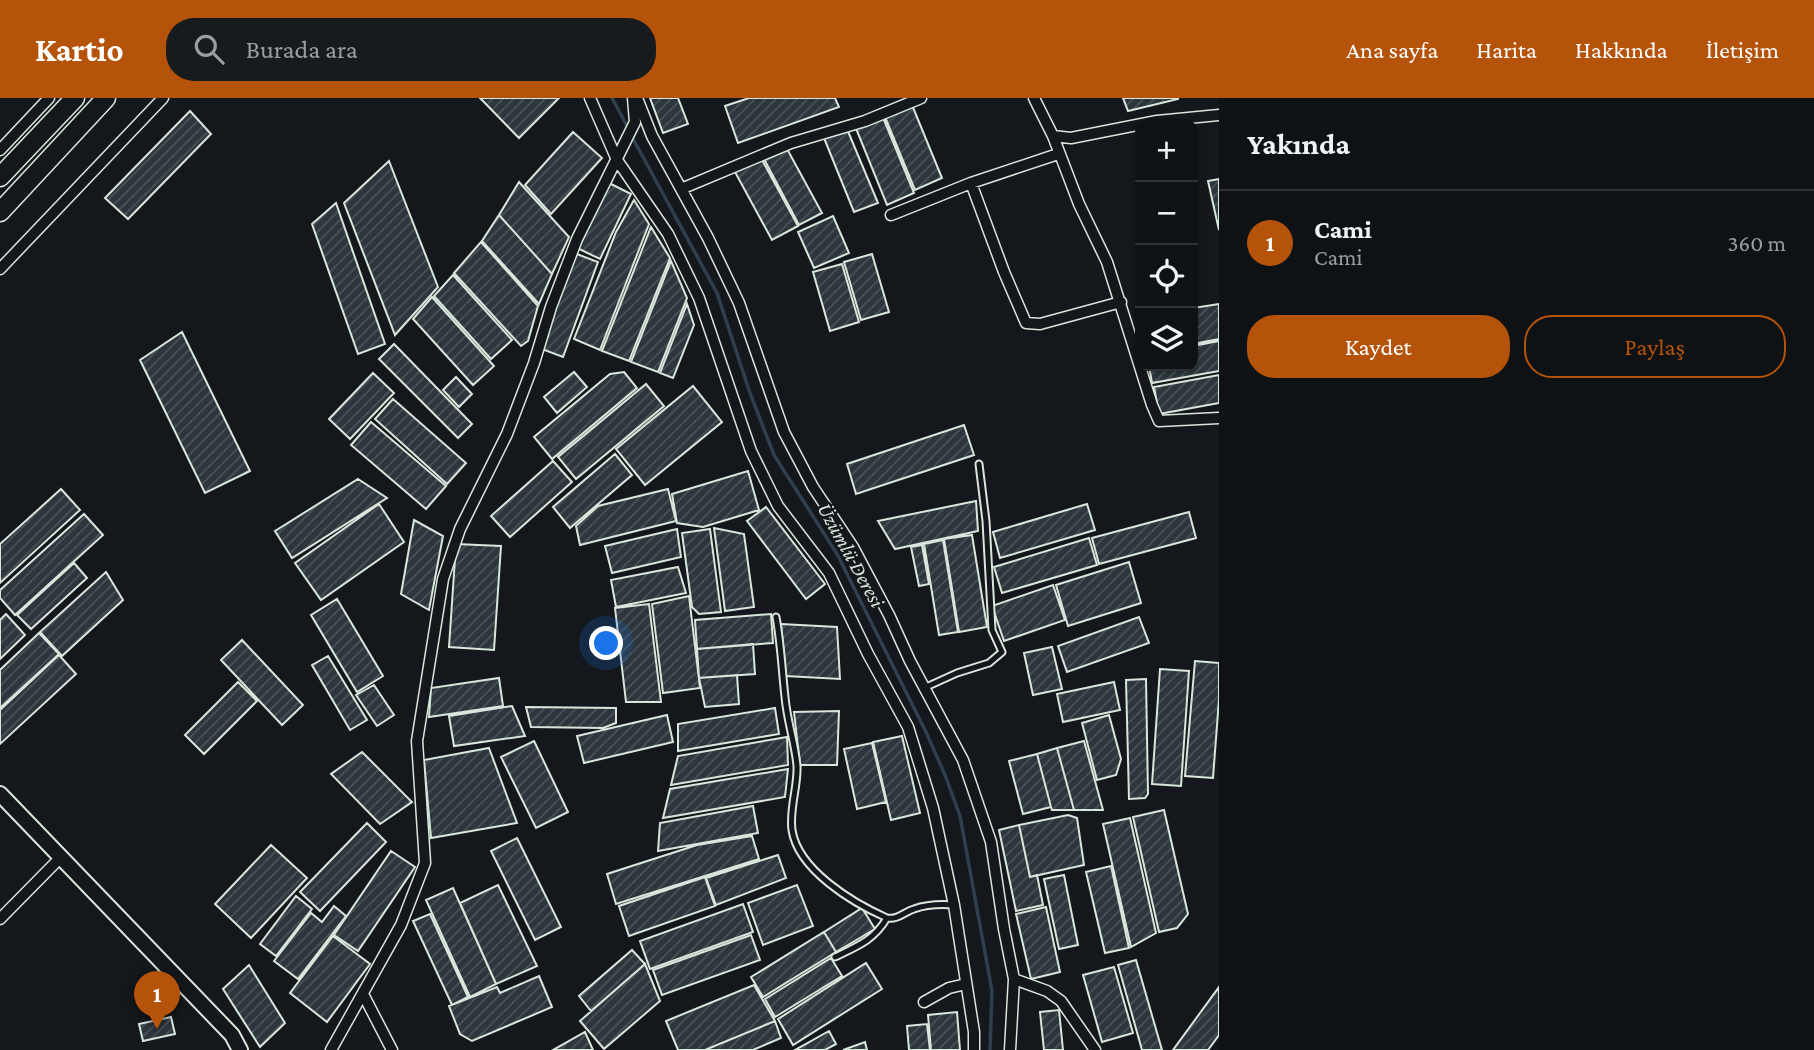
<!DOCTYPE html>
<html lang="tr">
<meta charset="utf-8">
<style>
body{margin:0;font-family:"Crimson Pro",serif;background:#181b1e;color:#f1f3f6}
.controls{position:absolute;right:21px;top:21px;display:grid;overflow:hidden;border-radius:14px;box-shadow:0 2px 5px #0004}
.controls button{width:63px;height:63px;display:grid;place-items:center;padding:0;border:0;border-bottom:2px solid #2f3234;background:#0f1215;color:#f1f3f6;font:35px sans-serif}
.you{position:absolute;left:607px;top:546px;width:24px;height:24px;margin:-18px;border:5px solid #fff;border-radius:50%;background:#1a73e8;box-shadow:0 0 0 10px #1a73e833}
.badge{display:grid;place-items:center;width:46px;height:46px;border-radius:50%;background:#b45309;color:#fff;font-size:23px;font-weight:700}
.pin{position:absolute;translate:-50% -58px;filter:drop-shadow(0 2px 4px #0008)}
.pin::after{content:'';position:absolute;top:37px;width:24px;height:21px;background:inherit;clip-path:polygon(0 0,100% 0,50% 100%)}
.list{margin:0;padding:0;list-style:none}
h2{display:flex;justify-content:space-between;align-items:center;height:91px;margin:0;padding:0 28px;font-size:30px}
h2 small{font-size:23px;font-weight:400;color:#9b9ea0}
.list li{display:grid;grid-template-columns:46px 1fr auto;gap:21px;align-items:center;box-sizing:border-box;height:105px;padding:0 28px;border-top:2px solid #2f3234}
.list b{display:block;font-size:26px;white-space:nowrap}
.list p{margin:0;font-size:23px;white-space:nowrap;color:#9b9ea0}
.list em{font-size:23px;font-style:normal;color:#9b9ea0}
.actions{display:flex;gap:14px;padding:21px 28px}
.actions a{flex:1;padding:16px 0;border:2px solid #b45309;border-radius:28px;text-align:center;font-size:24px;color:#b45309}
.actions .main{background:#b45309;color:#fff}
.icon{flex:none;width:38px;height:38px;fill:none;stroke:currentColor;stroke-width:2;stroke-linecap:round;stroke-linejoin:round}
.map{position:relative;flex:none;width:1219px;height:952px;overflow:hidden}
header{display:flex;align-items:center;gap:42px;box-sizing:border-box;height:98px;padding:0 35px;background:#b45309;color:#fff}
header strong{font-size:33px}
nav{display:flex;gap:38px;margin-inline-start:auto;font-size:24px}
.search{width:490px;height:63px;background:#181b1e;display:flex;align-items:center;gap:18px;box-sizing:border-box;padding:0 24px;border-radius:28px;color:#9b9ea0;font-size:26px}
main{display:flex}
aside{flex:1;background:#0f1215}
.map>svg:first-child{display:block}
</style>
<header>
<strong>Kartio</strong>
<div class="search"><svg class="icon" aria-label="search" viewBox="0 0 24 24"><circle cx="10" cy="10" r="6"/><path d="M15 15l6 6"/></svg>Burada ara</div>
<nav><a>Ana sayfa</a><a>Harita</a><a>Hakkında</a><a>İletişim</a></nav>
</header>
<main>
<div class="map">
<svg width="1219" height="952" viewBox="0 0 1219 952">
<defs>
<pattern id="building-hatch" width="6" height="6" patternUnits="userSpaceOnUse" patternTransform="scale(1.75)"><rect width="6" height="6" fill="#2c363c"/><path d="M-1 1l2-2M0 6l6-6M5 7l2-2" fill="none" stroke="#4a5358"/></pattern>
</defs>
<rect width="100%" height="100%" fill="#14181c"/>
<g fill="none" stroke-linecap="round" stroke-linejoin="round">
<path stroke="#2f3f4d" stroke-width="3.5" d="M612 0 628 30
M631 37 717 195 750 295 774 357 837 456 926 634 945 677 960 718 992 893 990 952"/>
</g>
<path fill="url(#building-hatch)" stroke="#d8e6dc" stroke-width="2" d="M480 0H559L519 40Z
M650 0H678L688 26 663 35Z
M749 0H835L839 9 738 45 725 8Z
M1123 0H1178V1L1128 13Z
M912 7 942 80 915 92 885 19Z
M190 13 211 36 128 121 105 100Z
M882 17 914 95 887 107 855 28Z
M847 31 878 105 854 114 824 40Z
M573 34 602 60 551 116 525 87Z
M786 49 822 115 799 127 764 61Z
M761 60 798 128 772 142 735 74Z
M389 63 438 189 395 237 344 105Z
M1219 81V132L1208 83Z
M519 84 569 139 552 176 499 117Z
M607 84 631 96 600 161 575 149Z
M634 102 649 126 600 252 574 241 616 134Z
M336 105 385 246 358 256 312 126Z
M499 117 552 176 539 206 482 143Z
M833 118 849 155 814 170 798 134Z
M651 129 670 160 629 263 602 253Z
M481 144 538 208 528 243 521 248 454 175Z
M574 155 598 164 563 259 539 250Z
M872 156 889 214 861 222 844 164Z
M671 163 687 200 658 274 631 264Z
M842 166 859 224 830 233 813 174Z
M453 177 512 242 491 261 434 198Z
M432 199 494 268 473 287 413 221Z
M687 206 694 227 673 280 660 275Z
M1219 206V241L1193 246V210Z
M182 234 250 373 205 395 140 262Z
M1219 243V273L1152 285 1149 268H1193V248Z
M394 246 472 326 458 340 379 261Z
M574 274 587 289 557 315 544 299Z
M624 274 637 290 552 361 534 339 610 276Z
M373 275 394 295 350 341 329 321Z
M1219 277V305L1159 316 1154 289Z
M456 279 472 296 459 309 443 292Z
M646 286 664 308 576 381 558 359Z
M693 288 722 324 645 387 616 351Z
M393 301 466 365 447 386 375 321Z
M371 324 446 388 426 411 351 347Z
M964 327 974 357 856 396 847 366Z
M615 356 632 377 570 430 553 409Z
M553 363 572 384 510 439 491 418Z
M748 373 759 412 703 429 677 425 672 396Z
M358 381 387 400 292 460 275 433Z
M61 391 80 412 0 485V446Z
M668 391 676 423 580 447 576 428 598 408Z
M976 403 978 433 895 451 878 423Z
M379 406 404 444 321 502 295 465Z
M1087 406 1095 432 1000 460 993 434Z
M766 409 825 486 806 501 747 423Z
M1189 414 1196 440 1099 466 1092 440Z
M84 416 103 437 15 517 0 500V492Z
M414 422 443 438 429 512 401 496Z
M714 430 744 436 754 509 725 513Z
M677 431 681 459 612 475 605 448Z
M710 431 721 514 699 516 692 509 682 435Z
M972 437 987 529 959 534 944 441Z
M1089 440 1097 467 1002 495 994 469Z
M943 442 958 534 939 537 924 446Z
M456 446 501 448 494 552 449 549Z
M922 447 929 486 919 488 911 449Z
M1129 464 1141 505 1068 528 1056 487Z
M74 465 87 480 31 531 17 517Z
M678 469 686 495 616 509 611 482Z
M106 474 123 502 62 558 40 534Z
M1053 487 1065 522 1004 543 992 508Z
M689 498 700 590 663 595 652 506Z
M337 501 383 578 357 594 311 517Z
M649 506 661 604H626L615 510Z
M6 516 25 537 0 561V522Z
M771 516 773 545 697 551 695 522Z
M1139 519 1149 545 1067 574 1058 548Z
M781 526 837 529 840 581 786 578Z
M39 535 59 556 0 610V572Z
M242 542 303 607 282 627 221 562Z
M753 546 755 576 699 580 697 551Z
M1052 549 1062 591 1033 597 1024 555Z
M59 557 76 576 0 646V612Z
M328 558 367 622 350 632 312 567Z
M1195 563 1219 565V601L1213 680 1185 678Z
M1160 571 1189 573 1181 688 1152 686Z
M737 577 739 606 705 609 699 580Z
M499 580 503 608 429 619 431 590Z
M1146 581 1148 696 1145 700 1129 701 1126 582Z
M238 584 257 603 204 656 185 637Z
M1114 584 1120 612 1063 624 1057 596Z
M374 587 394 617 377 628 356 597Z
M512 608 525 638 454 648 449 618Z
M526 609 616 610V625L603 630 531 629Z
M775 610 779 636 678 653V626Z
M839 613 837 667H800L794 614Z
M667 617 673 644 584 665 577 638Z
M1109 617 1121 661 1116 677 1097 682 1082 625Z
M902 638 920 715 891 722 873 644Z
M787 639 788 667 671 687 678 658Z
M534 643 568 714 536 730 501 659Z
M1084 643 1103 712H1074L1057 650Z
M872 645 886 704 857 711 844 651Z
M489 650 517 725 431 740 424 662Z
M1057 650 1074 712H1052L1051 709 1037 656Z
M362 654 412 704 380 726 331 676Z
M1037 656 1051 709 1023 716 1009 663Z
M788 671 785 699 663 720 670 691Z
M753 708 758 735 658 753 660 725Z
M1164 712 1188 816 1177 830 1159 834 1133 719Z
M1068 717 1077 720 1084 767 1030 779 1019 727Z
M1130 720 1156 835 1131 849 1103 726Z
M367 725 386 744 320 813 300 794Z
M1019 727 1030 779 1037 777 1043 807 1016 813 999 732Z
M752 738 759 761 616 806 607 776 697 747Z
M517 740 561 829 535 842 491 753Z
M271 747 307 780 251 840 215 806Z
M391 753 415 769 358 853 334 837Z
M778 757 786 780 716 807 706 780Z
M1111 768 1129 850 1105 855 1086 774Z
M1064 777 1078 847 1059 851 1044 781Z
M705 779 715 808 629 838 619 808Z
M498 787 537 868 496 886 460 805Z
M797 787 813 828 763 847 748 805Z
M453 790 496 886 470 899 426 802Z
M296 798 312 811 276 858 260 846Z
M743 806 753 834 650 871 640 843Z
M334 808 346 818 298 881 274 863 311 815 322 824Z
M1046 809 1060 874 1031 881 1016 816Z
M862 810 875 831 836 854 824 834Z
M430 816 468 899 452 907 413 823Z
M824 834 836 854 763 899 751 879Z
M751 837 760 862 662 897 653 872Z
M333 838 370 866 327 924 290 895Z
M632 852 645 866 591 913 579 898Z
M831 860 842 878 775 919 765 901Z
M1136 862 1162 952H1142L1118 867Z
M866 865 882 891 793 947 778 921Z
M645 866 660 903 604 951 580 923Z
M249 867 285 925 260 949 223 891Z
M1114 869 1133 935 1102 944 1083 877Z
M539 878 552 909 472 943 460 936 449 908 497 889 500 895Z
M754 887 775 923 705 952H678L666 923Z
M1219 889V937L1208 952H1173Z
M1059 912 1063 952H1044L1040 914Z
M957 914 960 952H931L928 917Z
M171 919 175 936 143 943 139 926Z
M775 923 781 940 753 952H705Z
M927 926 930 952H909L907 928Z
M829 933 836 946 825 952H795Z
M585 934 593 952H553Z
M865 944 867 952H843Z"/>
<g fill="none" stroke-linecap="round" stroke-linejoin="round">
<g stroke="#d8e6dc" stroke-width="9">
<path id="lane" d="M776 519C781 546 782 573 785 599 787 623 795 645 797 668 798 689 789 711 792 732 798 772 853 805 887 820 898 822 904 814 914 811 928 806 940 806 954 807
M924 590 957 575 989 565 1002 554 992 532 986 423 979 366
M835 859C858 848 874 842 887 820"/>
</g>
<g stroke="#d8e6dc" stroke-width="13">
<path id="street" d="M590 0 617 62 668 136 699 200 751 353 778 408 829 475 868 556 908 629 933 710 954 807 974 934V952
M637 0 652 38 708 140 739 205 784 334 813 389 853 449 889 517 910 563 963 662 991 744 1004 831 1014 881 1010 952
M1034 0 1053 38 1079 106 1107 164 1152 307 1159 323 1219 320
M1053 38 1071 40 1157 23 1219 17
M0 52 49 0
M971 85 1004 174 1026 225 1040 226 1121 204
M681 91 791 45 865 23 921 0
M891 117 971 85 1058 56
M0 171 163 0
M0 821 61 759
M1014 881 1047 893 1061 903 1095 952
M363 896 392 952
M924 904 949 890 966 886
M331 952 401 827 425 765 417 643 443 481 460 431 507 336 534 265 551 209 577 141 635 24 633 0"/>
</g>
<g stroke="#d8e6dc" stroke-width="18">
<path id="secondary" d="M0 696 232 937 240 952"/>
</g>
<g stroke="#d8e6dc" stroke-width="21">
<path id="highway" d="M0 79 75 0
M0 114 106 0"/>
</g>
<use href="#lane" stroke="#14181c" stroke-width="5"/>
<use href="#street" stroke="#14181c" stroke-width="10"/>
<use href="#secondary" stroke="#14181c" stroke-width="14"/>
<use href="#highway" stroke="#14181c" stroke-width="18"/>
</g>
<g text-anchor="middle" dominant-baseline="central" stroke-width="5" stroke-linejoin="round" paint-order="stroke">
<g font-size="21" font-style="italic" fill="#d8e6dc" stroke="#14181c">
<text transform="translate(851 457) rotate(61)">Üzümlü Deresi</text>
</g>
</g>
</svg>
<div class="controls">
<button>+</button>
<button>−</button>
<button><svg class="icon" aria-label="locate" viewBox="0 0 24 24"><circle cx="12" cy="12" r="6"/><path d="M12 2v4M12 18v4M2 12h4M18 12h4"/></svg></button>
<button><svg class="icon" aria-label="layers" viewBox="0 0 24 24"><path d="M12 4l9 5-9 5-9-5zM3 14l9 5 9-5"/></svg></button>
</div>
<div class="you"></div>
<div class="pin badge" style="left:157px;top:931px">1</div>
</div>
<aside>
<h2>Yakında<small></small></h2>
<ul class="list">
<li><span class="badge">1</span><div><b>Cami</b><p>Cami</p></div><em>360 m</em></li>
</ul>
<div class="actions"><a class="main">Kaydet</a><a>Paylaş</a></div>
</aside>
</main>
